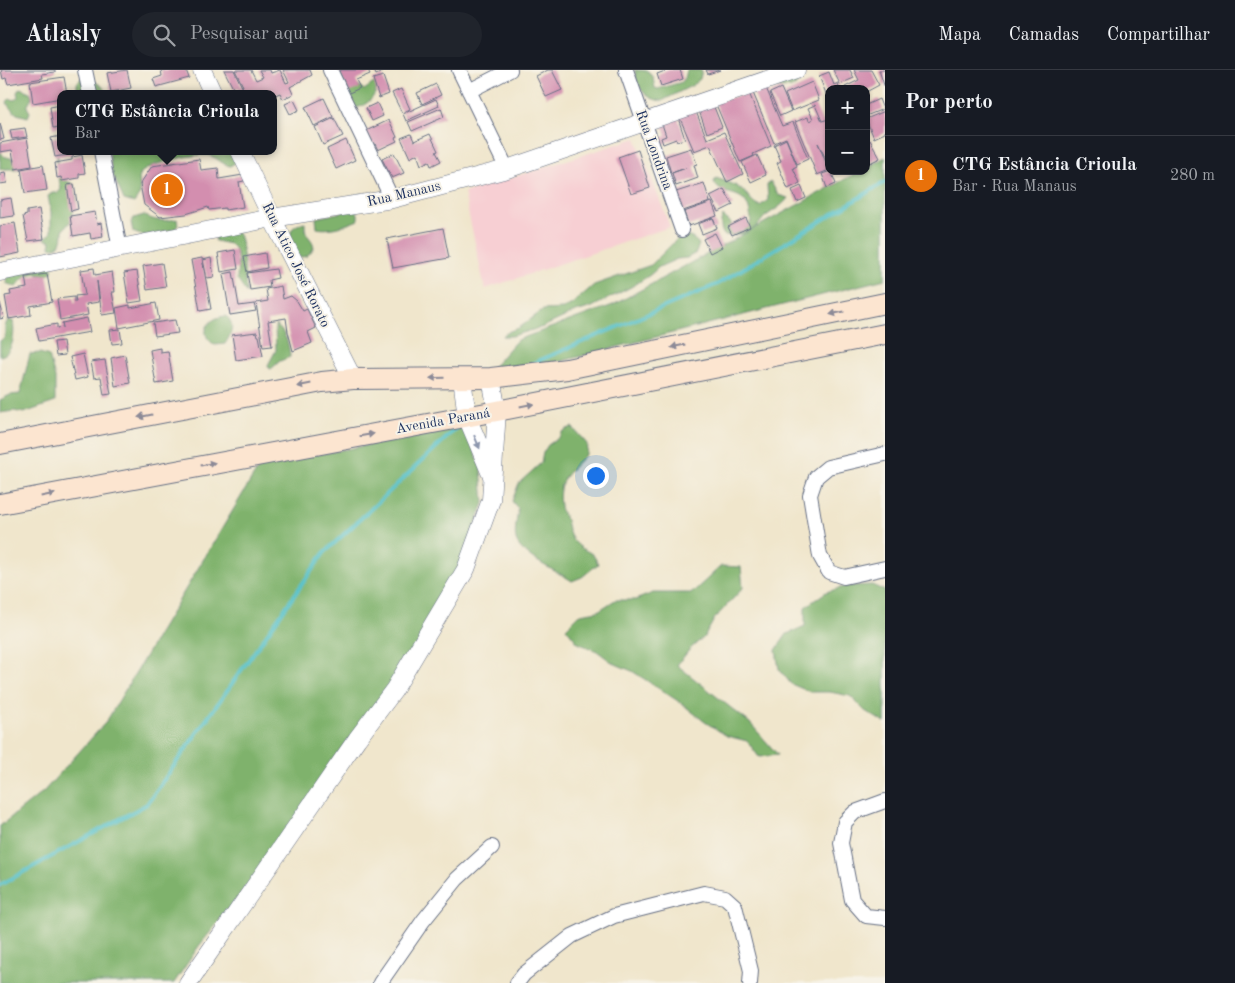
<!DOCTYPE html>
<html lang="pt">
<meta charset="utf-8">
<style>
body{margin:0;font-family:"Old Standard TT",serif;background:#20242c;color:#f1f3f6}
.controls{position:absolute;right:15px;top:15px;display:grid;overflow:hidden;border-radius:10px;box-shadow:0 1px 4px #0004}
.controls button{width:45px;height:45px;display:grid;place-items:center;padding:0;border:0;border-bottom:1px solid #363941;background:#171b24;color:#f1f3f6;font:25px sans-serif}
.you{position:absolute;left:595px;top:405px;width:18px;height:18px;margin:-12px;border:4px solid #fff;border-radius:50%;background:#1a73e8;box-shadow:0 0 0 8px #1a73e833}
.badge{display:grid;place-items:center;width:32px;height:32px;border-radius:50%;background:#d690ce;color:#fff;font-size:16px;font-weight:700}
.pin{position:absolute;translate:-50% -50%;border:2px solid #fff;box-shadow:0 1px 5px #0006}
.popup{position:absolute;left:57px;top:20px;width:220px;height:65px;box-sizing:border-box;display:grid;place-content:center;border-radius:10px;background:#171b24;filter:drop-shadow(0 1px 4px #0005);font-size:16px;white-space:nowrap;color:#9ea1a6}
.popup b{font-size:19px;color:#f1f3f6}
.popup::after{content:'';position:absolute;left:50%;top:100%;margin-left:-10px;border:10px solid transparent;border-top-color:#171b24}
.list{margin:0;padding:0;list-style:none}
h2{display:flex;justify-content:space-between;align-items:center;height:65px;margin:0;padding:0 20px;font-size:21px}
h2 small{font-size:16px;font-weight:400;color:#9ea1a6}
.list li{display:grid;grid-template-columns:32px 1fr auto;gap:15px;align-items:center;box-sizing:border-box;height:80px;padding:0 20px;border-top:1px solid #363941}
.list b{display:block;font-size:19px;white-space:nowrap}
.list p{margin:0;font-size:16px;white-space:nowrap;color:#9ea1a6}
.list em{font-size:16px;font-style:normal;color:#9ea1a6}
.icon{flex:none;width:28px;height:28px;fill:none;stroke:currentColor;stroke-width:2;stroke-linecap:round;stroke-linejoin:round}
.map{position:relative;flex:none;width:885px;height:913px;overflow:hidden}
header{display:flex;align-items:center;gap:30px;box-sizing:border-box;height:70px;padding:0 25px;background:#171b24;border-bottom:1px solid #363941}
header strong{font-size:24px}
nav{display:flex;gap:28px;margin-inline-start:auto;font-size:18px}
.search{width:350px;height:45px;background:#20242c;display:flex;align-items:center;gap:12px;box-sizing:border-box;padding:0 18px;border-radius:28px;color:#9ea1a6;font-size:19px}
main{display:flex}
aside{flex:1;background:#171b24}
.map>svg:first-child{display:block}
</style>
<header>
<strong>Atlasly</strong>
<div class="search"><svg class="icon" aria-label="search" viewBox="0 0 24 24"><circle cx="10" cy="10" r="6"/><path d="M15 15l6 6"/></svg>Pesquisar aqui</div>
<nav><a>Mapa</a><a>Camadas</a><a>Compartilhar</a></nav>
</header>
<main>
<div class="map">
<svg width="885" height="913" viewBox="0 0 885 913">
<rect width="100%" height="100%" fill="#f7f3e8"/>
<filter id="ink" filterUnits="userSpaceOnUse"><feTurbulence type="fractalNoise" baseFrequency=".02" numOctaves="2"/><feDisplacementMap in="SourceGraphic" scale="10" xChannelSelector="R" yChannelSelector="G"/><feConvolveMatrix kernelMatrix="1 2 1 2 8 2 1 2 1" color-interpolation-filters="sRGB"/></filter>
<filter id="wash" filterUnits="userSpaceOnUse"><feTurbulence type="fractalNoise" baseFrequency=".0096" numOctaves="4" result="noise"/><feDisplacementMap in="SourceGraphic" scale="20" xChannelSelector="R" yChannelSelector="G"/><feGaussianBlur stdDeviation="1.12" result="paint"/><feColorMatrix in="noise" values="0 0 0 0 0 0 0 0 0 0 0 0 0 0 0 0 0 1.4 0 .05"/><feComposite in="paint" operator="in"/></filter>
<g filter="url(#wash)">
<rect width="100%" height="100%" fill="#f0e6cc"/>
<path fill="#f7cfd3" d="M636 68 670 157 485 219 464 123Z"/>
<path fill="#7fb26c" stroke="#4d7065" d="M635 0 648 1 653 8 655 18 658 19 682 12 685 8 687 0H702L700 9 693 15 662 31C645 29 635 16 635 0Z
M84 5 102 16 108 24H77V13Z
M799 7 795 17 781 18 772 17Z
M378 10C377 26 370 34 354 39L342 15C350 10 358 13 364 20Z
M20 18 30 22 32 27 27 37 30 42 28 47 17 44 9 37 7 32 10 28 14 30 18 27 17 22Z
M0 79 3 86 14 89 19 96 18 99H0Z
M109 81H238V91L230 96C222 94 220 90 213 87 202 81 164 91 152 96 148 98 143 101 139 104L140 124 134 133 124 130 112 103Z
M58 82V93L64 110 74 114 77 131 70 152 63 160C63 169 63 174 54 178L50 177 51 171 44 169 51 163V142L48 126 52 123H57L61 120 56 92Z
M885 87V209L546 295 491 299 517 270 613 235 860 101H866V98Z
M716 108C725 111 735 114 742 120 750 126 749 131 760 136L768 130 767 115 771 112 778 125 788 128C781 137 774 140 766 146 763 148 761 152 758 155 749 163 735 167 724 165 720 159 720 152 723 146L731 153 736 163C742 162 747 160 749 155 752 151 751 148 750 144 746 116 722 130 714 112Z
M356 139 358 144V150C347 155 329 161 317 158L316 148Z
M144 145C155 152 165 151 177 149L178 155 175 159C162 162 145 169 133 162L131 152 134 148Z
M305 153C304 169 313 166 314 178L307 186 297 188C292 174 282 156 305 153Z
M235 162 239 164C245 183 243 204 247 224L237 209 238 190 234 178 230 174 215 171 216 166Z
M680 166C689 166 693 167 699 174L696 183 687 188 677 189 659 197 650 205 631 217 592 237 573 243 543 257 512 266H502L510 261 519 258 543 240 563 239 572 234 594 215 651 195Z
M52 196V202L47 205 37 203 26 205 16 217 6 213 7 206Z
M226 246C236 254 231 265 225 274L215 275C197 264 208 247 226 246Z
M8 250 13 251C15 262 14 284 0 286V271L5 267V256Z
M276 255C286 263 289 274 290 287L280 291 271 299 269 298 268 295 276 280 275 257Z
M40 283 49 286 55 308V332L24 343 14 341 0 343V330L10 325 20 324 30 284Z
M466 357 481 398 484 433 457 503 363 673 199 876 174 913H0V756L44 721 106 652 260 395Z
M572 357 587 374 586 384C571 402 556 407 560 436 560 441 565 445 566 450 568 459 569 468 577 474 587 484 592 479 598 494L582 507 572 511C559 502 520 486 516 470 514 462 517 448 518 439L512 431 519 413 541 393 543 383 548 375 557 369 563 361Z
M721 496 741 497 743 518 715 548 705 566 690 579 677 595 750 653 778 685 759 687 747 671 727 666 705 652 681 633 632 601 613 593 597 581 578 573 566 558 580 544 598 541 615 530H635L653 523H692Z
M872 515 885 521V653L865 641 850 626 830 622H810L791 614 779 599 776 580 787 564 805 556V537L826 522 848 516Z"/>
<g fill="none" stroke-linecap="round" stroke-linejoin="round">
<path stroke="#51bfc7" stroke-width="4" d="M531 294 718 214 885 112
M0 815 147 734 324 483 459 356"/>
</g>
<g id="blocks">
<path fill="#d38eaf" d="M1 0H55V2L42 4 43 8 8 14 6 8 3 9Z
M127 0 131 18 111 22 107 3Z
M161 0H186L189 8 156 17 153 9 162 6Z
M224 0H234L242 17 243 16 235 0H251L256 10 263 7 259 0H270L271 3 280 0 286 13 289 12 283 0H310L312 5 290 17 293 24 283 29 280 23 273 26V24H241L238 18 234 20Z
M342 0H368L370 4 356 10 360 18 349 23 339 1Z
M374 0H381L382 2 376 5Z
M548 0H552L562 20 546 27 536 6Z
M665 0H680L683 9 661 16 657 4 665 1Z
M706 0H720L708 4Z
M833 0H850L854 8 840 14Z
M854 0H871L879 15 866 22V19H846L845 17 859 10Z
M879 0H885V18Z
M829 2 834 15 838 13 839 19H829V25L827 26 819 6Z
M383 6 389 24 379 28 373 9Z
M64 7 67 24H61V28L33 33 30 12Z
M812 12 819 30 792 41 785 24Z
M764 13 782 56 793 52 808 89 797 94 786 68 774 73 751 18Z
M436 14 441 25 422 34 417 23Z
M781 18 791 41 780 46 770 23Z
M401 19 410 39 402 43 392 23Z
M749 23 771 76 753 84 754 86 740 92 715 32Z
M324 28 333 47 314 56 305 37Z
M436 29 439 36 406 51 403 44Z
M879 29 883 39 866 46V35Z
M294 30 299 40 290 44 285 34Z
M712 32 722 57 707 63 698 38Z
M377 33 383 46 372 51 366 38Z
M61 35V57L53 58 50 37Z
M815 35 822 51 829 49V95L818 73 829 100 817 105 795 52 808 47 809 51 813 49 808 38Z
M441 38 444 47 412 61 408 52Z
M695 39 707 69 724 62 743 104 727 112 710 75 694 81 679 46Z
M885 41V63L874 68 866 49Z
M334 48 343 66 323 75 315 57Z
M678 48 685 69 677 71 676 69 663 74 661 68 666 66 661 51Z
M389 50 397 67 395 68 397 71 378 80 375 74 373 75 366 61Z
M0 53 4 69 0 70Z
M25 58 27 67 12 69 10 60Z
M411 64 414 71 430 64 438 81 436 82 441 91 431 96 429 91 421 95 417 84 410 88 401 68Z
M61 66V81H71L72 84 55 87 51 68Z
M27 68 32 96 15 99 12 80 0 82V73Z
M786 69 797 96 793 98 800 113 788 119 777 93 781 91 774 75Z
M346 70 355 90 336 99 327 79Z
M870 70 880 88 870 93 866 86V72Z
M691 78 697 94 694 95 698 108 676 116 672 103 686 98 671 103 666 86Z
M638 80 650 118 631 124 618 87Z
M394 83 404 103 392 108 382 89Z
M82 85 85 103 79 104V108L62 111 61 107 57 108 55 93 72 90V87Z
M757 85 766 105 751 112 742 92Z
M199 89 201 100 218 98 219 109 243 105 244 111 239 112 243 137 225 140V138L209 140 208 137 186 144 160 147 144 135 140 114 152 96Z
M43 95 47 120 25 123 21 99Z
M831 101 836 114 827 118 822 104Z
M5 102 7 113 0 114V103Z
M704 113 710 132 683 141 676 122Z
M74 114 78 139 71 141 67 115Z
M801 116 806 128 797 132 792 120Z
M724 119 733 135 719 142 710 126Z
M11 128 14 146 0 148V130Z
M712 132 717 146 689 156 684 142Z
M39 139 44 169 28 171 23 146 27 145V141Z
M95 142 97 154 101 153 103 167 91 169 90 163 73 166 70 146Z
M713 148 717 158 702 164 698 154Z
M746 148 750 157 732 165 728 157Z
M15 153 20 183 0 187V156Z
M443 158 449 188 393 198 387 169Z
M715 163 722 177 710 183 703 169Z
M235 180 238 199 221 202 218 183Z
M265 183 267 198 247 202 244 187Z
M202 188 211 239 200 241 191 190Z
M211 188 214 207 207 208 203 190Z
M162 193 166 217 147 220 143 196Z
M94 198 95 205 112 202 115 222H112L116 243 102 245 97 211 99 232 86 234 88 245 60 250 57 229 74 227V232H76L75 226 85 225 81 200Z
M276 199 278 208 269 210 270 217 250 220 247 203Z
M137 201 142 231 129 233 124 203Z
M233 202 239 236 254 234 256 241 230 245 223 204Z
M47 204 52 232 30 236 31 245 9 249 5 226 11 225 10 221 27 218 25 207Z
M281 216 283 229 291 226 297 231 303 241 307 239 316 258 308 262 312 273 293 281 288 262 286 248 268 251 272 276 263 277 256 233 268 231 266 219Z
M0 233 4 248 0 249Z
M156 233 159 250 119 258 116 238 130 235V238Z
M87 248 90 262 39 271 36 258 57 254V258L63 257 62 253Z
M175 250 178 263 155 266 153 253Z
M120 259 122 273 112 274 110 260Z
M257 262 258 266H259L263 286 236 290 232 265Z
M63 271 65 285 56 286 54 272Z
M160 278V282L168 281 173 311 156 314 150 280Z
M83 284 88 307 75 310 70 287Z
M125 285 130 313 115 316 111 288Z
M105 290 111 324 104 325 101 307 94 308 91 292Z"/>
</g>
</g>
<g filter="url(#ink)">
<use href="#blocks" fill-opacity="0" stroke="#666f84" stroke-width="1"/>
<g fill="none" stroke-linecap="round" stroke-linejoin="round">
<g stroke="#666f84" stroke-width="16">
<path id="minor" d="M85 0 90 24
M330 0 392 129
M459 0 507 99
M626 0 682 160
M469 21 510 0
M101 81 120 179
M885 384 828 397 816 407 810 425 820 486 829 502 844 507 885 498
M885 731 855 742 845 752 841 773 852 830 866 846 885 848
M380 913 423 851 457 809 492 777
M517 913 524 904 572 866 614 846 704 823 725 827 735 836 751 901 750 913"/>
</g>
<g stroke="#666f84" stroke-width="19">
<path id="tertiary" d="M202 0 213 24
M240 81 272 148 353 309
M0 202 272 148 392 129 507 99 796 0
M462 308 467 347 491 404
M188 913 357 669 394 620 466 499 491 430 497 341 491 308"/>
</g>
<g stroke="#666f84" stroke-width="22">
<path id="secondary" d="M0 374 322 312 353 309 491 308 567 299 885 233
M0 434 497 341 885 264"/>
</g>
<use href="#minor" stroke="#fff" stroke-width="14"/>
<use href="#tertiary" stroke="#fff" stroke-width="18"/>
<use href="#secondary" stroke="#fce5d0" stroke-width="20"/>
</g>
<defs><path id="oneway-solid" d="M-6-.8H1V-3.2L6.5 0L1 3.2V.8H-6Z" transform="scale(1.25)"/></defs>
<g fill="#8c8a97">
<use href="#oneway-solid" transform="translate(837 243) rotate(168)"/>
<use href="#oneway-solid" transform="translate(678 276) rotate(168)"/>
<use href="#oneway-solid" transform="translate(437 308) rotate(179)"/>
<use href="#oneway-solid" transform="translate(304 315) rotate(169)"/>
<use href="#oneway-solid" transform="translate(527 335) rotate(-11)"/>
<use href="#oneway-solid" transform="translate(145 346) rotate(169)"/>
<use href="#oneway-solid" transform="translate(367 365) rotate(-10)"/>
<use href="#oneway-solid" transform="translate(208 394) rotate(-11)"/>
<use href="#oneway-solid" transform="translate(48 425) rotate(-11)"/>
</g>
<use fill="#8d97ae" href="#oneway-solid" transform="translate(477 372) rotate(67)"/>
</g>
<g text-anchor="middle" dominant-baseline="central" stroke-width="4" stroke-linejoin="round" paint-order="stroke">
<g font-size="14" fill="#1b2f5e" stroke="#f7f3e8">
<text transform="translate(654 80) rotate(70)">Rua Londrina</text>
<text transform="translate(404 124) rotate(-13)">Rua Manaus</text>
<text transform="translate(296 195) rotate(64)">Rua Atico José Rorato</text>
<text transform="translate(443 351) rotate(-10)">Avenida Paraná</text>
</g>
</g>
</svg>
<div class="controls">
<button>+</button>
<button>−</button>
</div>
<div class="you"></div>
<div class="pin badge" style="left:167px;top:120px;background:#e8710a">1</div>
<div class="popup"><b>CTG Estância Crioula</b>Bar</div>
</div>
<aside>
<h2>Por perto<small></small></h2>
<ul class="list">
<li><span class="badge" style="background:#e8710a">1</span><div><b>CTG Estância Crioula</b><p>Bar · Rua Manaus</p></div><em>280 m</em></li>
</ul>
</aside>
</main>
